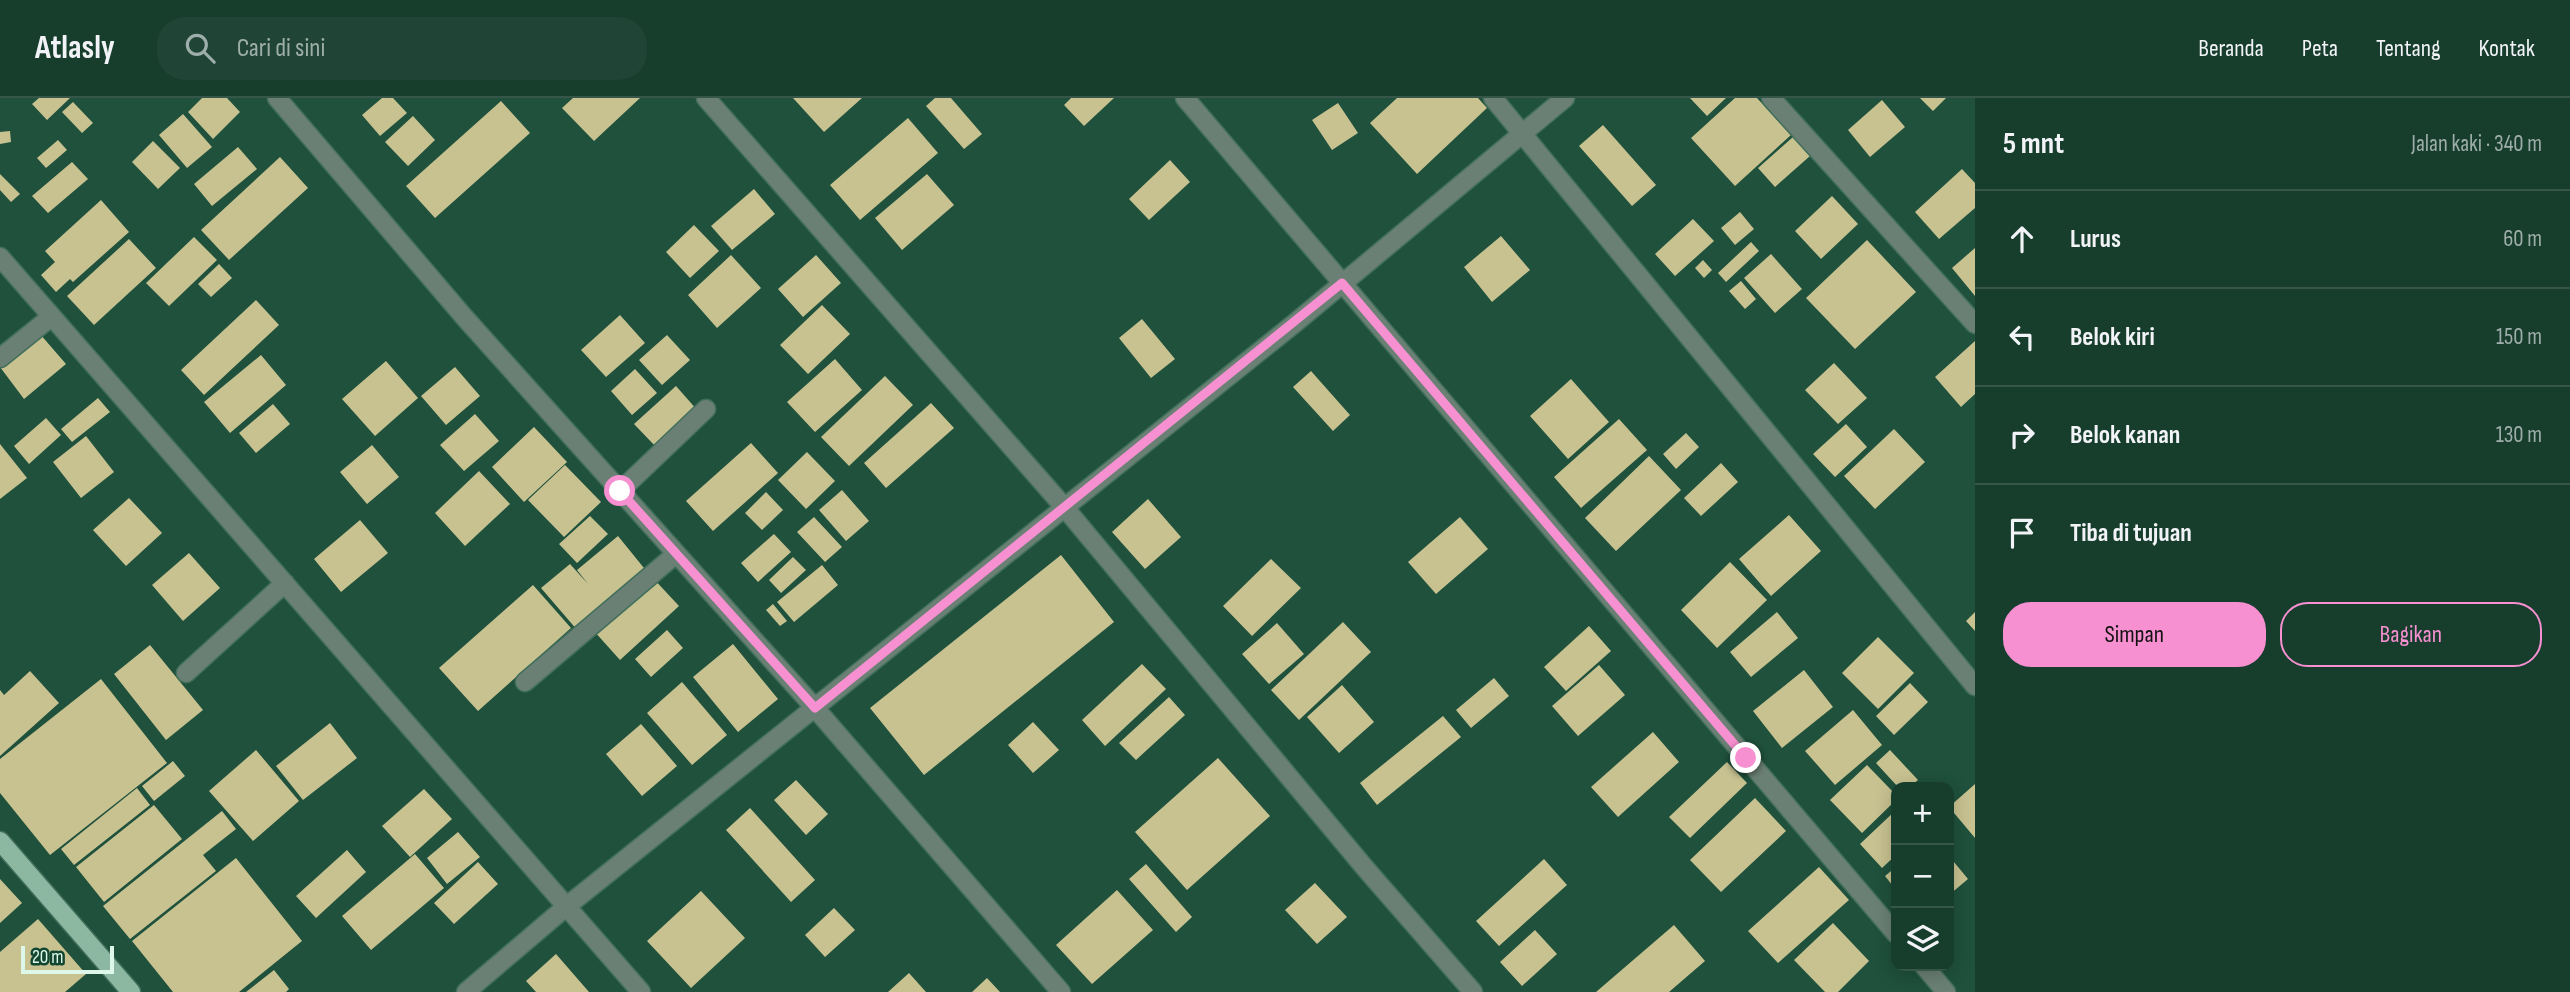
<!DOCTYPE html>
<html lang="id">
<meta charset="utf-8">
<style>
body{margin:0;font-family:"Sofia Sans Condensed",sans-serif;background:#204435;color:#f1f3f6}
.controls{position:absolute;right:21px;bottom:21px;display:grid;overflow:hidden;border-radius:14px;box-shadow:0 4px 18px #0003}
.controls button{width:63px;height:63px;display:grid;place-items:center;padding:0;border:0;border-bottom:2px solid #365649;background:#173d2d;color:#f1f3f6;font:35px sans-serif}
.scale{position:absolute;left:21px;bottom:18px;width:93px;box-sizing:border-box;padding-left:7px;border:4px solid #ddf7e9;border-top:0;font-size:19px;line-height:24px;white-space:nowrap;color:#ddf7e9;-webkit-text-stroke:5px #124631;paint-order:stroke}
.stop{position:absolute;width:21px;height:21px;margin:-16px;border:5px solid #f690d0;border-radius:50%;background:#fff}
.stop.end{background:#f690d0;border-color:#fff;box-shadow:0 2px 7px #0008}
.list{margin:0;padding:0;list-style:none}
h2{display:flex;justify-content:space-between;align-items:center;height:91px;margin:0;padding:0 28px;font-size:30px}
h2 small{font-size:23px;font-weight:400;color:#9eaeaa}
.list li{display:grid;grid-template-columns:46px 1fr auto;gap:21px;align-items:center;box-sizing:border-box;height:98px;padding:0 28px;border-top:2px solid #365649}
.list b{display:block;font-size:26px;white-space:nowrap}
.list em{font-size:23px;font-style:normal;color:#9eaeaa}
.actions{display:flex;gap:14px;padding:21px 28px}
.actions a{flex:1;padding:16px 0;border:2px solid #f690d0;border-radius:28px;text-align:center;font-size:24px;color:#f690d0}
.actions .main{background:#f690d0;color:#111}
.icon{flex:none;width:38px;height:38px;fill:none;stroke:currentColor;stroke-width:2;stroke-linecap:round;stroke-linejoin:round}
.map{position:relative;flex:none;width:1975px;height:894px;overflow:hidden}
header{display:flex;align-items:center;gap:42px;box-sizing:border-box;height:98px;padding:0 35px;background:#173d2d;border-bottom:2px solid #365649}
header strong{font-size:33px}
nav{display:flex;gap:38px;margin-inline-start:auto;font-size:24px}
.search{width:490px;height:63px;background:#204435;display:flex;align-items:center;gap:18px;box-sizing:border-box;padding:0 24px;border-radius:28px;color:#9eaeaa;font-size:26px}
main{display:flex}
aside{flex:1;background:#173d2d}
.map>svg:first-child{display:block}
</style>
<header>
<strong>Atlasly</strong>
<div class="search"><svg class="icon" aria-label="search" viewBox="0 0 24 24"><circle cx="10" cy="10" r="6"/><path d="M15 15l6 6"/></svg>Cari di sini</div>
<nav><a>Beranda</a><a>Peta</a><a>Tentang</a><a>Kontak</a></nav>
</header>
<main>
<div class="map">
<svg width="1975" height="894" viewBox="0 0 1975 894">
<rect width="100%" height="100%" fill="#1f513c"/>
<path fill="#c8c291" d="M39 0H70L47 22 32 6Z
M202 0H227L240 14 213 41 188 14Z
M382 0H393L407 15 380 38 362 17Z
M573 0H640L594 43 562 10Z
M793 0H862L824 34Z
M935 0H951L982 36 964 51 926 8Z
M1071 0H1114L1084 28 1064 7Z
M1397 0H1478L1487 10 1417 76 1370 25Z
M1690 0H1726L1707 18Z
M1735 0H1757L1791 37 1735 88 1691 40Z
M1920 0H1946L1933 13Z
M1882 2 1905 29 1870 59 1848 32Z
M501 3 530 35 435 120 406 88Z
M73 4 93 25 82 35 62 14Z
M1338 5 1358 35 1332 52 1312 22Z
M183 16 212 49 187 70 159 37Z
M413 18 435 42 408 68 385 44Z
M908 20 938 55 860 122 830 87Z
M1603 27 1656 87 1632 108 1579 48Z
M10 33 11 44 0 46V34Z
M1793 39 1810 58 1775 89 1758 70Z
M58 42 67 52 46 70 37 60Z
M153 43 180 70 158 91 132 64Z
M238 49 257 71 212 108 194 86Z
M280 59 308 90 229 162 201 132Z
M1170 62 1190 84 1149 122 1129 101Z
M72 64 88 81 48 115 32 98Z
M1962 71 1975 85V110L1939 141 1915 114Z
M0 76 20 96 11 104 0 92Z
M927 76 954 107 902 152 875 120Z
M754 91 775 116 732 152 711 128Z
M1832 98 1858 126 1821 161 1795 133Z
M101 102 129 134 73 184 70 181 56 194 41 177 55 164 45 153Z
M1740 114 1754 131 1735 147 1721 130Z
M1693 121 1714 143 1675 178 1655 156Z
M694 127 719 153 690 180 666 154Z
M1501 138 1530 172 1492 204 1464 169Z
M194 139 217 162 169 208 146 185Z
M129 141 156 170 94 227 67 198Z
M1867 142 1916 194 1855 251 1806 200Z
M1751 144 1759 153 1726 184 1718 175Z
M1975 150V198L1952 170Z
M1771 156 1802 191 1775 215 1744 180Z
M731 157 761 190 717 230 688 197Z
M816 157 841 185 803 219 778 191Z
M1703 162 1712 172 1704 180 1695 170Z
M219 166 232 180 211 199 198 186Z
M1741 183 1756 201 1745 211 1729 193Z
M256 202 279 227 204 297 181 272Z
M822 207 850 236 808 276 780 247Z
M620 217 645 245 606 279 581 252Z
M1142 221 1175 261 1151 280 1119 240Z
M40 236 66 266 24 301 0 269Z
M667 237 690 262 662 287 639 262Z
M1975 243V296L1961 309 1935 279Z
M261 257 286 287 230 335 204 304Z
M835 261 862 292 815 334 787 304Z
M386 263 418 300 375 338 342 301Z
M1834 265 1867 300 1838 326 1805 292Z
M455 269 480 298 446 327 421 298Z
M635 271 657 295 632 317 611 293Z
M1311 273 1350 317 1333 333 1293 289Z
M885 278 913 307 849 368 821 339Z
M1571 281 1609 324 1568 361 1530 318Z
M676 288 698 313 657 350 634 326Z
M98 300 110 314 72 344 61 331Z
M931 305 954 330 886 390 864 365Z
M273 306 290 326 256 355 239 335Z
M475 316 499 343 464 373 440 347Z
M46 320 61 337 29 366 14 348Z
M1619 321 1647 352 1581 410 1554 379Z
M1846 326 1867 349 1835 379 1813 356Z
M534 329 567 364 524 404 492 369Z
M1894 331 1925 364 1875 411 1844 378Z
M1686 335 1699 349 1676 371 1663 356Z
M86 338 114 374 81 400 53 364Z
M751 345 778 375 713 433 686 403Z
M0 346 27 380 0 401Z
M372 347 399 379 367 406 340 374Z
M807 354 835 383 806 411 778 382Z
M1649 358 1681 392 1616 453 1585 420Z
M1721 365 1738 384 1701 418 1684 400Z
M565 367 601 404 564 439 528 402Z
M479 373 510 406 465 448 435 415Z
M842 392 869 423 846 443 819 412Z
M766 394 783 412 762 432 745 415Z
M129 400 162 435 126 468 93 432Z
M1148 401 1181 439 1145 471 1112 434Z
M1789 417 1821 453 1771 498 1739 461Z
M590 418 608 436 577 465 559 446Z
M814 419 842 449 825 464 797 434Z
M1460 419 1488 451 1436 496 1408 464Z
M360 422 388 455 341 494 314 461Z
M774 436 791 454 758 484 741 465Z
M618 438 648 475 578 533 541 490 570 466 588 486 577 472Z
M189 455 220 490 183 523 152 487Z
M1061 457 1114 524 924 677 870 610Z
M793 459 806 472 781 495 769 482Z
M1271 461 1301 490 1252 538 1223 508Z
M1730 464 1767 502 1717 550 1681 512Z
M822 467 838 487 794 524 777 504Z
M652 479 679 508 620 562 594 533Z
M533 487 571 530 478 613 439 570Z
M773 506 787 523 780 528 766 512Z
M1777 514 1798 540 1751 579 1730 554Z
M1975 514V533L1966 523Z
M1343 524 1371 554 1299 622 1271 592Z
M1277 525 1304 556 1269 586 1242 556Z
M1589 528 1611 553 1566 593 1544 569Z
M667 532 683 550 651 579 635 561Z
M1878 539 1914 575 1878 611 1842 575Z
M733 546 778 601 738 634 693 579Z
M150 547 203 612 166 642 114 576Z
M1142 566 1166 591 1105 648 1082 622Z
M1599 567 1625 597 1578 638 1552 608Z
M1804 572 1833 609 1782 650 1753 613Z
M30 573 59 605 0 658V592L4 597Z
M1494 580 1509 598 1471 630 1456 612Z
M101 581 167 665 50 757 0 695V661Z
M682 584 727 637 692 667 647 615Z
M1910 585 1928 604 1894 637 1876 618Z
M1342 587 1374 624 1339 655 1307 619Z
M1169 599 1185 617 1136 662 1119 645Z
M1853 612 1882 647 1835 687 1805 653Z
M1443 618 1461 639 1377 707 1360 685Z
M1033 624 1059 652 1033 675 1008 647Z
M330 625 357 660 303 702 276 668Z
M641 626 677 668 642 698 606 656Z
M1653 634 1679 664 1618 719 1591 689Z
M256 652 299 703 253 743 209 693Z
M1890 652 1918 682 1910 689H1898L1876 665Z
M1218 660 1270 718 1187 792 1135 734Z
M173 663 185 678 154 703 142 688Z
M1727 664 1747 685 1690 740 1669 719Z
M1867 667 1896 697V702L1862 735 1830 702Z
M796 682 828 716 806 737 774 702Z
M1975 686V740L1949 709Z
M137 690 150 707 74 767 61 751Z
M424 691 452 721 410 759 382 728Z
M1755 700 1786 733 1721 794 1690 762Z
M154 707 182 741 104 804 76 769Z
M750 710 815 782 791 804 726 732Z
M1896 712V757L1882 770 1860 746Z
M222 713 236 731 203 757 216 773 130 841 103 808Z
M458 734 480 759 447 786 427 760Z
M347 752 366 774 316 820 296 798Z
M415 756 444 790 371 852 342 818Z
M1949 758 1968 781 1949 797Z
M236 760 302 843 239 894H173L132 843Z
M1544 761 1567 787 1499 848 1476 823Z
M478 764 498 786 454 826 434 805Z
M1146 766 1192 819 1176 834 1129 781Z
M1819 769 1849 802 1778 865 1748 833Z
M1896 769V792L1885 778Z
M0 781 22 805 0 825Z
M1315 785 1347 819 1317 846 1285 812Z
M1117 792 1153 832 1092 886 1056 847Z
M701 793 745 840 691 890 647 843Z
M834 810 855 832 825 859 805 837Z
M38 821 86 876 65 894H0V854Z
M1833 825 1869 863 1838 894H1825L1794 862Z
M1674 827 1705 863 1669 894H1596Z
M1535 832 1557 856 1522 888 1500 864Z
M556 856 589 894H536L526 883Z
M274 872 289 891 286 894H246Z
M909 875 926 894H888Z
M987 880 1000 894H972Z"/>
<g fill="none" stroke-linecap="round" stroke-linejoin="round">
<g stroke="#416f5b" stroke-width="21">
<path id="minor" d="M277 0 465 220 815 610 1061 894
M706 0 1065 410 1365 770 1473 894
M1185 0 1896 836
M1493 0 1975 588
M1771 0 1975 226
M0 159 641 894
M0 260 51 219
M620 393 706 311
M186 575 285 485
M525 584 676 456
M1924 868 1946 894
M466 894 567 808 1295 225 1565 0"/>
</g>
<g stroke="#416f5b" stroke-width="21">
<path id="major" d="M0 743 131 894"/>
</g>
<use href="#minor" stroke="#6b8075" stroke-width="18"/>
<use href="#major" stroke="#8cb7a1" stroke-width="18"/>
</g>
<g fill="none" stroke-linecap="round" stroke-linejoin="round">
<path stroke="#f690d0" stroke-width="9" d="M620 393 815 610 1342 185 1746 660"/>
</g>
</svg>
<div class="controls">
<button>+</button>
<button>−</button>
<button><svg class="icon" aria-label="layers" viewBox="0 0 24 24"><path d="M12 4l9 5-9 5-9-5zM3 14l9 5 9-5"/></svg></button>
</div>
<div class="scale">20 m</div>
<div class="stop" style="left:620px;top:393px"></div>
<div class="stop end" style="left:1746px;top:660px"></div>
</div>
<aside>
<h2>5 mnt<small>Jalan kaki · 340 m</small></h2>
<ul class="list">
<li><svg class="icon" aria-label="ahead" viewBox="0 0 24 24"><path d="M12 20V5M6 11l6-6 6 6"/></svg><div><b>Lurus</b></div><em>60 m</em></li>
<li><svg class="icon" aria-label="left" viewBox="0 0 24 24"><path d="M17 20v-9H6M10 6l-5 5 5 5"/></svg><div><b>Belok kiri</b></div><em>150 m</em></li>
<li><svg class="icon" aria-label="right" viewBox="0 0 24 24"><path d="M7 20v-9h11M14 6l5 5-5 5"/></svg><div><b>Belok kanan</b></div><em>130 m</em></li>
<li><svg class="icon" aria-label="arrive" viewBox="0 0 24 24"><path d="M6 21V4h12l-3 4 3 4H6"/></svg><div><b>Tiba di tujuan</b></div></li>
</ul>
<div class="actions"><a class="main">Simpan</a><a>Bagikan</a></div>
</aside>
</main>
